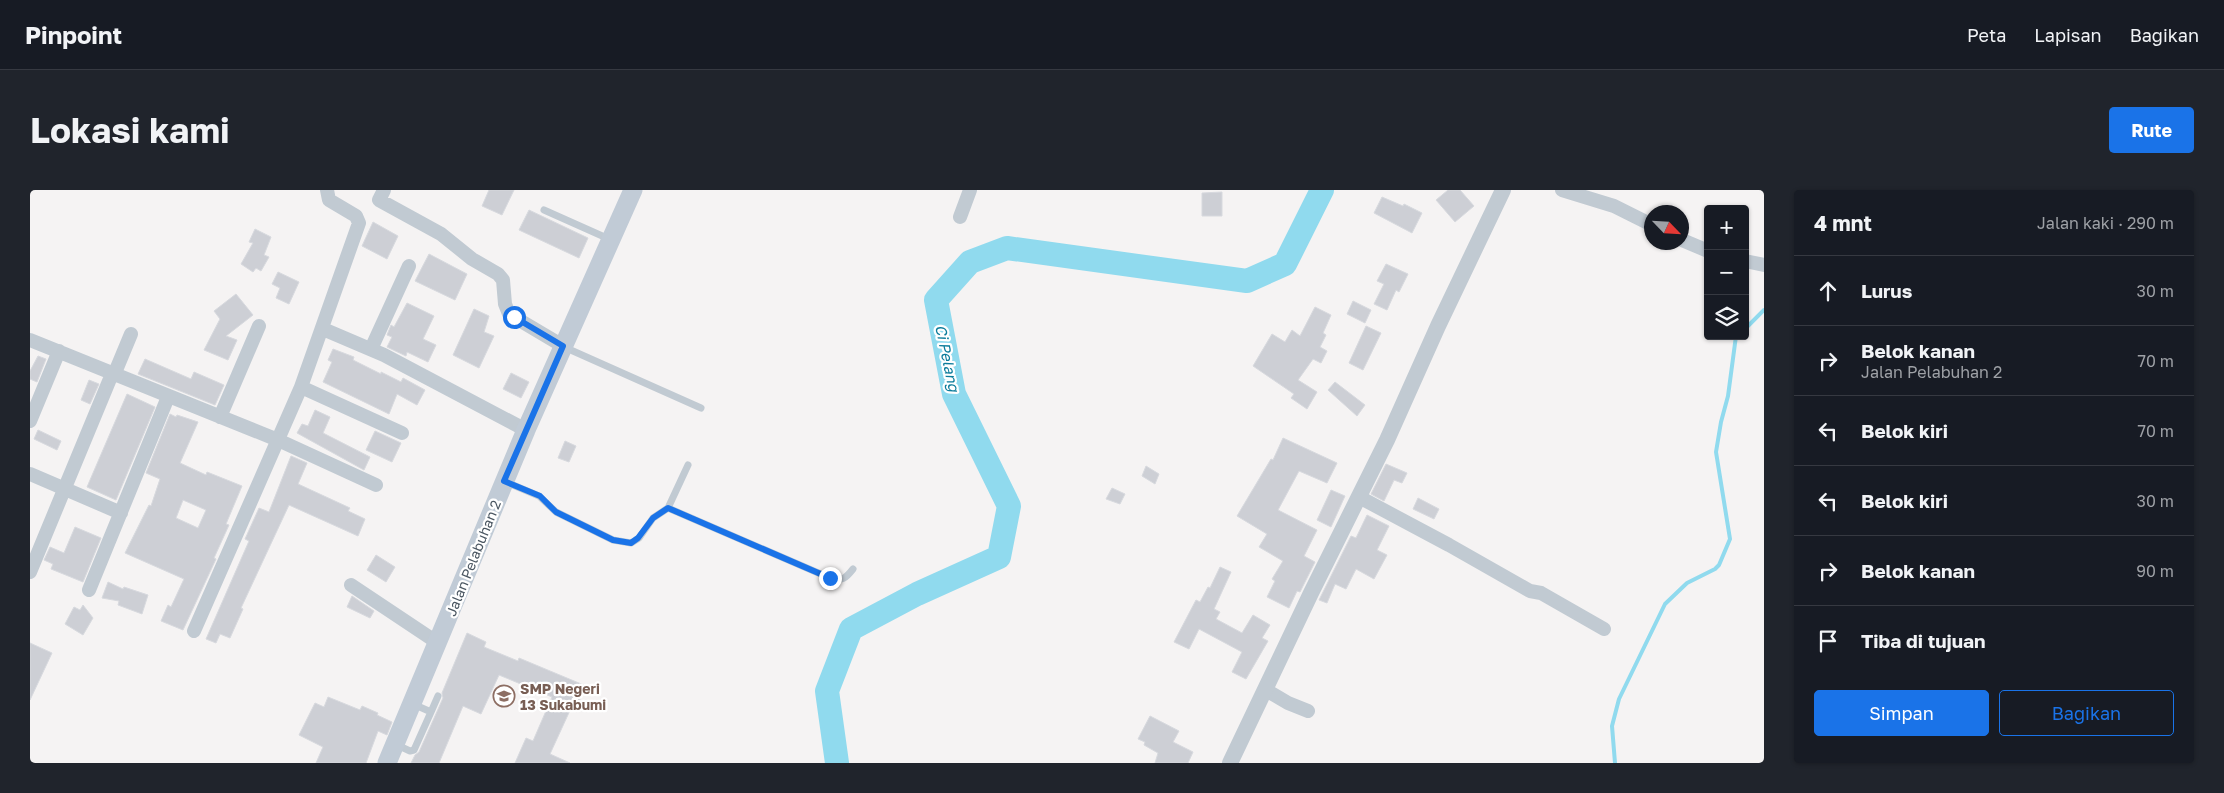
<!DOCTYPE html>
<html lang="id">
<meta charset="utf-8">
<style>
body{margin:0;font-family:"Golos Text",sans-serif;background:#20242c;color:#f1f3f6}
.controls{position:absolute;right:15px;top:15px;display:grid;overflow:hidden;border-radius:5px;box-shadow:0 1px 4px #0004}
.controls button{width:45px;height:45px;display:grid;place-items:center;padding:0;border:0;border-bottom:1px solid #363941;background:#171b24;color:#f1f3f6;font:25px sans-serif}
.compass{position:absolute;left:1614px;top:15px;width:45px;height:45px;border-radius:50%;background:#171b24;box-shadow:0 1px 4px #0004;rotate:115deg}
.stop{position:absolute;width:15px;height:15px;margin:-11px;border:4px solid #1a73e8;border-radius:50%;background:#fff}
.stop.end{background:#1a73e8;border-color:#fff;box-shadow:0 1px 5px #0008}
.list{margin:0;padding:0;list-style:none}
h2{display:flex;justify-content:space-between;align-items:center;height:65px;margin:0;padding:0 20px;font-size:21px}
h2 small{font-size:16px;font-weight:400;color:#9ea1a6}
.list li{display:grid;grid-template-columns:32px 1fr auto;gap:15px;align-items:center;box-sizing:border-box;height:70px;padding:0 20px;border-top:1px solid #363941}
.list b{display:block;font-size:19px;white-space:nowrap}
.list p{margin:0;font-size:16px;white-space:nowrap;color:#9ea1a6}
.list em{font-size:16px;font-style:normal;color:#9ea1a6}
.actions{display:flex;gap:10px;padding:15px 20px}
.actions a{flex:1;padding:11px 0;border:1px solid #1a73e8;border-radius:5px;text-align:center;font-size:18px;color:#1a73e8}
.actions .main{background:#1a73e8;color:#fff}
.icon{flex:none;width:28px;height:28px;fill:none;stroke:currentColor;stroke-width:2;stroke-linecap:round;stroke-linejoin:round}
.map{position:relative;flex:none;width:1734px;height:573px;overflow:hidden;border-radius:5px}
header{display:flex;align-items:center;gap:30px;box-sizing:border-box;height:70px;padding:0 25px;background:#171b24;border-bottom:1px solid #363941}
header strong{font-size:24px}
nav{display:flex;gap:28px;margin-inline-start:auto;font-size:18px}
.intro{display:flex;align-items:center;justify-content:space-between;box-sizing:border-box;height:120px;padding:0 30px}
h1{margin:0;font-size:35px}
.button{padding:12px 22px;border-radius:5px;background:#1a73e8;color:#fff;font-size:18px;font-weight:700}
main{display:flex;gap:30px;padding:0 30px}
aside{flex:1;background:#171b24;border-radius:5px;box-shadow:0 1px 4px #0004}
.map>svg:first-child{display:block}
</style>
<header>
<strong>Pinpoint</strong>
<nav><a>Peta</a><a>Lapisan</a><a>Bagikan</a></nav>
</header>
<div class="intro"><h1>Lokasi kami</h1><a class="button">Rute</a></div>
<main>
<div class="map">
<svg width="1734" height="573" viewBox="0 0 1734 573">
<rect width="100%" height="100%" fill="#f5f3f3"/>
<g fill="none" stroke-linecap="round" stroke-linejoin="round">
<path stroke="#90daee" stroke-width="4" d="M1715 139 1734 120
M1585 573 1582 536 1589 509 1635 414 1657 393 1685 379 1689 375 1700 349 1686 262 1691 232 1698 206 1706 146"/>
<path stroke="#90daee" stroke-width="24" d="M807 573 797 501 821 439 887 404 969 367 979 316 924 204 906 110 940 72 977 58 1217 91 1255 74 1292 0"/>
</g>
<path fill="#cdcfd5" stroke="#d7d9de" fill-rule="evenodd" d="M459 0H484L472 25 452 16Z
M1418 0H1430L1444 16 1425 32 1406 10Z
M1192 2V26H1172V3Z
M1352 7 1373 16 1374 14 1392 23 1382 43 1344 23Z
M499 20 558 48 549 68 489 40Z
M343 32 368 46 357 69 332 56Z
M225 39 241 47 234 65 239 67 231 81 226 78 223 82 211 74 223 53 219 52Z
M399 64 437 84 425 110 385 91Z
M1356 74 1378 84 1369 102 1366 100 1357 120 1344 114 1354 94 1347 91Z
M248 82 269 92 259 114 246 108 250 98 242 94Z
M206 104 223 125 196 146 207 150 198 170 174 160 190 129 184 121Z
M1323 111 1341 120 1335 133 1317 124Z
M377 113 404 126 393 149 406 155 398 172 377 162 376 166 357 157 362 147 357 145 361 135 364 137Z
M1285 117 1301 125 1293 143 1296 145 1290 157 1297 161 1291 173 1283 169 1268 190 1287 202 1277 219 1261 208 1264 204 1223 176 1242 144 1255 152 1262 140 1270 146Z
M444 119 459 126 454 142 464 146 449 178 423 165Z
M1336 136 1351 143 1333 180 1319 173Z
M303 159 324 167 323 170 351 184V182L371 192 373 188 395 200 387 215 367 204 359 224 293 192 302 172 298 170Z
M8 166 16 169 7 192 0 189V181Z
M115 169 161 189 164 182 194 195 185 215 108 184Z
M481 183 499 192 491 208 473 199Z
M59 190 69 194 60 214 51 210Z
M1305 192 1335 215 1327 226 1298 200Z
M97 204 125 217 86 310 57 297Z
M285 220 300 227 293 243 340 267 334 280 267 243 272 234 278 236Z
M140 224 146 227 147 225 168 232 150 273 176 285 177 282 212 296 196 334 199 335 184 368 186 369 153 440 131 431 138 415 141 417 154 389 95 363 119 315 121 316 130 289 116 283ZM153 310 176 320 168 338 146 328Z
M8 240 31 251 27 260 4 249Z
M345 241 371 253 362 272 336 260Z
M1253 248 1307 273 1297 293 1269 281 1248 320 1287 340 1274 366 1285 372 1270 402 1267 401 1259 418 1237 407 1245 391 1242 389 1253 371 1229 357 1237 344 1207 326 1241 269 1243 270Z
M535 251 546 256 539 272 528 268Z
M261 266 277 273 268 294 320 318 318 321 335 329 328 346 259 315 211 418 213 419 200 448 190 444 186 453 176 449 219 351 215 349 229 318 239 322Z
M1356 274 1377 283 1372 293 1364 290 1354 311 1341 304Z
M1116 276 1129 284 1125 294 1112 286Z
M1082 298 1095 304 1090 314 1076 309Z
M1301 300 1315 306 1301 337 1287 330Z
M1388 308 1409 319 1404 329 1383 319Z
M1337 325 1359 336 1347 360 1357 365 1344 389 1326 379 1316 399 1305 394 1297 413 1289 410 1321 346 1326 348Z
M45 337 71 348 53 392 21 379 23 374 14 370 20 357 34 363Z
M346 365 365 377 356 392 337 380Z
M1190 377 1201 382 1184 419 1190 422 1186 429 1212 443 1223 425 1240 435 1232 448 1238 451 1216 489 1202 482 1212 462 1169 439 1159 459 1144 452 1166 410 1170 412 1178 397 1180 398Z
M78 392 93 399 94 397 118 405 112 424 88 415 89 411 72 408Z
M322 406 344 421 340 428 317 417Z
M53 415 63 428 53 445 35 434 44 417 50 420Z
M437 443 456 452 454 457 488 471 489 468 556 496 546 518 542 516 520 564 540 573H485L496 548 503 551 522 507 469 485 451 524 433 516 409 573H381L385 565 389 562 413 508 412 503Z
M0 453 22 463 0 510Z
M298 507 330 520 332 516 348 523 347 525 362 532 357 545 348 541 336 573H286L293 557 269 545 285 513 294 517Z
M1120 526 1149 541 1143 552 1163 562 1158 573H1125L1128 563 1114 555 1115 552 1108 549Z"/>
<g fill="none" stroke-linecap="round" stroke-linejoin="round">
<path stroke="#c1cad2" stroke-width="7" d="M514 20 579 49
M534 157 671 218
M476 292 509 306 526 322 583 350 601 353 609 348 623 328 638 318 658 275
M638 318 800 388C812 392 816 388 823 379
M401 522 408 506
M367 555 380 561 384 560 401 522 383 514"/>
<path stroke="#c1cad2" stroke-width="14" d="M354 0 349 10 411 44 442 69 468 84 473 90 475 114 479 124 533 156
M1532 0 1584 16 1622 35
M930 27 940 0
M1652 50 1678 61
M1715 71 1734 75
M293 139 354 165 496 240
M0 150 248 250 346 295
M341 159 379 76
M84 185 101 144
M271 197 372 243
M190 227 229 136
M0 231 29 161
M0 284 91 323
M1329 307 1419 355 1500 401 1511 403 1574 439
M0 382 82 184
M321 395 408 453
M59 400 138 207
M164 441 271 197 329 33 326 26 299 10 297 0
M1236 500 1258 513 1278 521"/>
<path stroke="#c1cad2" stroke-width="16" d="M1200 573 1281 403 1357 250 1408 136 1473 0"/>
<path stroke="#c1cbd6" stroke-width="19" d="M357 573 496 240 603 0"/>
</g>
<g fill="none" stroke-linecap="round" stroke-linejoin="round">
<path stroke="#1a73e8" stroke-width="6" d="M484 127 533 156 474 291 510 306 526 322 583 350 601 353 608 348 623 328 638 318 800 388"/>
</g>
<defs>
<g id="school-ring" transform="scale(1.125)"><circle r="9.5" fill="#fff" stroke="#8d6e63" stroke-width="1.5"/><path d="M0-5L7-2L0 1L-7-2ZM-4 1L0 2.5L4 1V4Q0 6-4 4Z" fill="#8d6e63"/></g>
</defs>
<g fill-rule="evenodd">
<use href="#school-ring" x="474" y="506"/>
</g>
<g text-anchor="middle" dominant-baseline="central" stroke-width="4.5" stroke-linejoin="round" paint-order="stroke">
<g font-size="14" fill="#4a5661" stroke="#fff">
<text transform="translate(443 368) rotate(-68)">Jalan Pelabuhan 2</text>
</g>
<g font-size="14" font-weight="bold" fill="#785e54" stroke="#fff" text-anchor="start">
<text x="490" y="498">SMP Negeri<tspan x="490" dy="16">13 Sukabumi</tspan></text>
</g>
<g font-size="15" font-style="italic" fill="#0c7c9b" stroke="#fff">
<text transform="translate(918 168) rotate(78)">Ci Pelang</text>
</g>
</g>
</svg>
<div class="controls">
<button>+</button>
<button>−</button>
<button><svg class="icon" aria-label="layers" viewBox="0 0 24 24"><path d="M12 4l9 5-9 5-9-5zM3 14l9 5 9-5"/></svg></button>
</div>
<svg class="compass" viewBox="-18 -18 36 36"><path d="M0-13l5 13h-10z" fill="#e53935"/><path d="M0 13l5-13h-10z" fill="#9ea1a6"/></svg>
<div class="stop" style="left:484px;top:127px"></div>
<div class="stop end" style="left:800px;top:388px"></div>
</div>
<aside>
<h2>4 mnt<small>Jalan kaki · 290 m</small></h2>
<ul class="list">
<li><svg class="icon" aria-label="ahead" viewBox="0 0 24 24"><path d="M12 20V5M6 11l6-6 6 6"/></svg><div><b>Lurus</b></div><em>30 m</em></li>
<li><svg class="icon" aria-label="right" viewBox="0 0 24 24"><path d="M7 20v-9h11M14 6l5 5-5 5"/></svg><div><b>Belok kanan</b><p>Jalan Pelabuhan 2</p></div><em>70 m</em></li>
<li><svg class="icon" aria-label="left" viewBox="0 0 24 24"><path d="M17 20v-9H6M10 6l-5 5 5 5"/></svg><div><b>Belok kiri</b></div><em>70 m</em></li>
<li><svg class="icon" aria-label="left" viewBox="0 0 24 24"><path d="M17 20v-9H6M10 6l-5 5 5 5"/></svg><div><b>Belok kiri</b></div><em>30 m</em></li>
<li><svg class="icon" aria-label="right" viewBox="0 0 24 24"><path d="M7 20v-9h11M14 6l5 5-5 5"/></svg><div><b>Belok kanan</b></div><em>90 m</em></li>
<li><svg class="icon" aria-label="arrive" viewBox="0 0 24 24"><path d="M6 21V4h12l-3 4 3 4H6"/></svg><div><b>Tiba di tujuan</b></div></li>
</ul>
<div class="actions"><a class="main">Simpan</a><a>Bagikan</a></div>
</aside>
</main>
